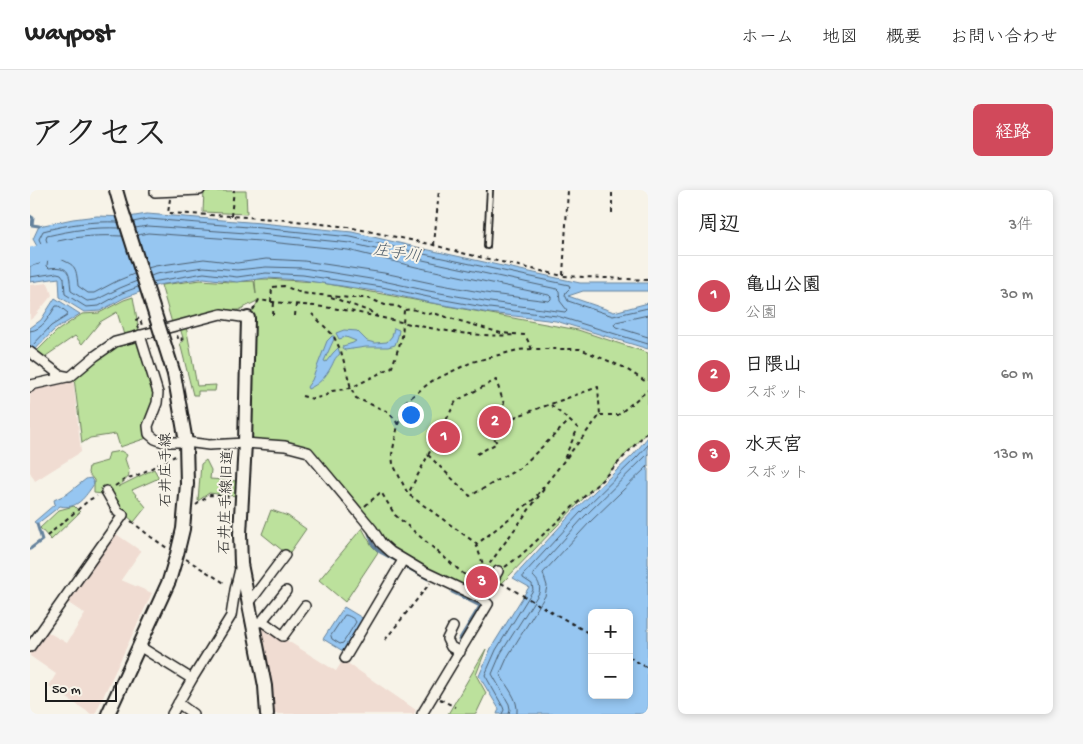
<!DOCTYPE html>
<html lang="ja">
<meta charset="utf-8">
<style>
body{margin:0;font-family:"Gochi Hand","Klee One",sans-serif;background:#f6f6f6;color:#222}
.controls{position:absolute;right:15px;bottom:15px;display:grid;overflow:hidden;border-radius:8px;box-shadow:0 2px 8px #0003}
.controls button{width:45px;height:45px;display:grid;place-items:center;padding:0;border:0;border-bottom:1px solid #e0e0e0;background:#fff;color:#222;font:25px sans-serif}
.scale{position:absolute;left:15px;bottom:12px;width:72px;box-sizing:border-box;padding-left:5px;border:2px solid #1c1c1c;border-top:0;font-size:14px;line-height:18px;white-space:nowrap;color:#1c1c1c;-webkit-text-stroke:4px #f7f3e8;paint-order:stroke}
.you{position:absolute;left:380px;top:224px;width:18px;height:18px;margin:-12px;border:4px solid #fff;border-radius:50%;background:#1a73e8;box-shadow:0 0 0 8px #1a73e833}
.badge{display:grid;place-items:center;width:32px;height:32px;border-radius:50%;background:#d1495b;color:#fff;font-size:16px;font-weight:700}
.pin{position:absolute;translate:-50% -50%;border:2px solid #fff;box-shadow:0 1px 5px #0006}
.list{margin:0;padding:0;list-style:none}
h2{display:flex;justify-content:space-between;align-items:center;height:65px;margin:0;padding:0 20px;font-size:21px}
h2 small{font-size:16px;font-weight:400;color:#767676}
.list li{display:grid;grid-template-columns:32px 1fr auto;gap:15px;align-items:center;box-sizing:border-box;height:80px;padding:0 20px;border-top:1px solid #e0e0e0}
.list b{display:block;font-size:19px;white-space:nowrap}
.list p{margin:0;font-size:16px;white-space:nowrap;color:#767676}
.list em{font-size:16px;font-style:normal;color:#767676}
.map{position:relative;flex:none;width:618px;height:524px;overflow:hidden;border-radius:8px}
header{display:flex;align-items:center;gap:30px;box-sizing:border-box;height:70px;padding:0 25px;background:#fff;border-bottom:1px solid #e0e0e0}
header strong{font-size:24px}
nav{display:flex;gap:28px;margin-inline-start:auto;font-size:18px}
.intro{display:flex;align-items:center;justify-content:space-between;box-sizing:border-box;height:120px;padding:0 30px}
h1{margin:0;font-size:35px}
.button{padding:12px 22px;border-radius:8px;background:#d1495b;color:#fff;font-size:18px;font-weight:700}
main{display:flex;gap:30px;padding:0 30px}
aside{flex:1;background:#fff;border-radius:8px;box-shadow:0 2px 8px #0003}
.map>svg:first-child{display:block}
</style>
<header>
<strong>Waypost</strong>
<nav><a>ホーム</a><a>地図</a><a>概要</a><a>お問い合わせ</a></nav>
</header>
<div class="intro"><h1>アクセス</h1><a class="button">経路</a></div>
<main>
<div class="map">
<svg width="618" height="524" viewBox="0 0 618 524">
<rect width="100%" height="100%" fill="#f7f3e8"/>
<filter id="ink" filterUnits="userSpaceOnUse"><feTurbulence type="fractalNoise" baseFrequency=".02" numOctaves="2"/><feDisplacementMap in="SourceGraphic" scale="10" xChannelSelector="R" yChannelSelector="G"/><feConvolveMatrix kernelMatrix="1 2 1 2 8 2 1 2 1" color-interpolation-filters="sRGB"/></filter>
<g filter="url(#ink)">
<path fill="#f0dcd2" d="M18 93 22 105 5 126 0 130V95Z
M43 187 51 262 5 291 0 282V200Z
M83 342 111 361 91 390 122 403 65 524H61L19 496 26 484 0 466V462L14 440 37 453 55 424 34 410Z
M232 435 306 481 313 470 386 520 384 524H239L227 437Z"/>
<path fill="#bce19c" stroke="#6c7e5c" d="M174 1H216L217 24 173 22Z
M227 89H237L287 92 548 140 618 163V241L455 411 361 360 278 262 215 253 218 128 229 110H227V111L209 120 189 121 142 133 131 95 171 90 200 92 224 91 226 104 225 91Z
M103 107 109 140 94 145 87 122 70 132 52 154 45 146 13 168 5 163 27 141 52 124 69 123 94 110Z
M156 136 167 196 186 195 185 201H168V205H163L150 153 154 151 150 138Z
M108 149 126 203 114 237 117 248 90 257 86 244 60 248 52 253 44 188 85 154Z
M91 261 97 265 95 269C101 287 101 285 88 297L124 279 129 288 102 300 116 317 104 332 88 318 79 303 83 300 73 304 64 303V290L58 283 59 276 77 271 79 263Z
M176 270 181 280 180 289 207 291V306L179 303 168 311 171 274Z
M44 316 50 322 21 350 10 338 29 320Z
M241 320 258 326 276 339 258 365 232 344Z
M332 338 342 356 348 362 315 412 289 390Z
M456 459 446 485 456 503 446 524H418Z"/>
<path fill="#96c6f1" stroke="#65829c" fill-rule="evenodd" d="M117 24 231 33 322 42 390 58 550 93H618V101H553L538 106 584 122 618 113V159L526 131 459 123 397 112 351 102 272 90 236 88 207 92 174 88 128 95 94 108 70 121 54 122 30 107 29 88 0 92V72L7 69 8 58 3 49 9 36 43 29 67 26 99 27Z
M25 108 50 124 24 140 0 165V138L11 130Z
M364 138 369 140 368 146 365 155 358 157H336L315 160 312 158 313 156 323 153 326 151 316 147 309 149 306 143 314 140 327 141 337 151 345 153 357 152 362 146Z
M302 146H304V149L294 171 296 172 303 163 308 158 310 164C304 168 304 172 301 177 295 188 289 194 278 199L277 197 282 190 297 151Z
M618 247V524H467L469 519 449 486 461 458 499 397 483 388 546 319 604 264ZM562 423H599V505H562Z
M61 288 64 294C55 307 47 320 30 316L7 334 4 332 25 314 24 310 37 304 56 289Z
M314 417 334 429 313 461 293 449Z"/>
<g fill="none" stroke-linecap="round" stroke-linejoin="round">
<path stroke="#4d6071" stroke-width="1" d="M103 32 118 29 231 38 321 47 389 63 539 95 540 98 536 102 535 105 538 111 583 126 618 118
M90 38C63 37 43 40 17 46L16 49 19 58 17 76 19 78C41 75 39 84 41 101L57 111 66 110 90 98 107 91
M105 38 118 36 230 44 320 53 388 69 527 99 529 101 530 111 537 120 535 122 460 112 399 101 353 91 273 78 236 77 207 80 174 77 126 84 121 86
M108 45 118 43 230 51 318 60 386 77 519 105 521 107V109L519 111 461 104 401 93 354 83 274 71 236 69 207 73 174 69 125 76 118 78
M92 46C68 45 51 46 28 51L26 54V67C45 76 46 74 48 96L58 103H64L87 91 104 84
M0 76 9 74 12 71 13 58 9 49 13 41C40 34 61 31 88 32
M0 87 27 83 31 84 34 88 35 104 56 117 69 116 92 103 108 97
M122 92 174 83 207 87 236 83 273 85 352 97 398 107 459 118 527 126 618 154
M618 125 586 132 584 135 586 137 618 147
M0 141C13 140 19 126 26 116H29L38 123 37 126 21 136 1 157
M315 425C318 425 325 429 326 432L313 453 310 454 302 449 301 446Z
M472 524 474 520 473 517 455 485 466 460 503 400 502 394 493 388V385L550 323 607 267 618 255
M479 524 480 519 479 514 462 484 471 463 509 403C511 395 508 391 503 386V384L554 327 618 264
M487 524C489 508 476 497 470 484L478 466 515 406 517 396 513 383 560 332 618 276"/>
<path stroke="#65829c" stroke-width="3" d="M0 26 3 28 2 35 9 36
M300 295 305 301
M339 343 343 355 350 362 365 370
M0 359 12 350 7 334
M378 378 398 389
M422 402 450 416 429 450"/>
<path stroke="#96c6f1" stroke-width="18" d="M0 67 22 60 31 61"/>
<g stroke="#1c1c1c" stroke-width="8">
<path id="lane" d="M457 56 460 0"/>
</g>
<g stroke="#1c1c1c" stroke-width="12">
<path id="street" d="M125 2 170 0
M110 145 128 203 127 213 118 236 119 244 125 249 133 252H156L179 255 215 253 255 256 278 262 342 339 351 353 361 362 393 381 452 409 458 414 392 524
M0 162 30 185 40 187 65 166 85 152 191 124 218 128
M0 197 1 195 37 187
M452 409 468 381
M219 413 255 365
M232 431 256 401
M223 434 232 431 253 446 275 416
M423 437 417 449 421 457 430 462
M109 456 162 489
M0 457 93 325 88 322 76 301
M315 468 373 370
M148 513 163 524
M142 524 162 489 201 426 205 400 210 379"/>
</g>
<g stroke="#1c1c1c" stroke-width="16">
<path id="secondary" d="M86 0 90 14
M218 128 215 253 210 344 211 374 235 496 237 524
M78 524 139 391 147 364 153 339 157 294 156 252 144 184"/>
</g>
<path stroke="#1c1c1c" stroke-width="2" stroke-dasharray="4 4" stroke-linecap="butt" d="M140 9 138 23 201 26 257 30 318 37 400 54 432 63 533 86 618 90
M582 23V0
M201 26 204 0
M404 55 409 0
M386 58 396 60
M533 85 538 0
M301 107 341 122 347 126
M241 112 242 97 254 96 271 103 320 108H338L355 115 367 116 374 120 382 119 399 124 403 123 471 143 495 145 502 159H550L593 177 618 193
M223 120 229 110C255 114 282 115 308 119 367 129 425 149 485 145
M282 124 303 145 311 161 321 198 326 208 356 221 365 229 368 235 362 264 363 274 378 304 447 354 504 309 570 225 568 197 479 229 466 190 426 211 378 304
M243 125 244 112
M265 126 266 114
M109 138 106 130 110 128 112 136
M147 145 149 151 152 150 151 145
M272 206 283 209 297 205 302 201 321 198 362 177 372 147 374 120
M521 215 548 238 533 271
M570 225H588L618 200
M368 235 375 212 402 191 442 172 488 160 502 159
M447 264 467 253 461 243 479 229
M398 265 440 306 490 278 537 233
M85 296 97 288 106 286 145 266
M166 315 180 305 202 307
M335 316 351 302 365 325 436 386 455 380H459
M101 331 121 347 137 358
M17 346 59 310 67 306
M446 354 455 380
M156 369 196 394
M475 377 490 366 572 290 618 241
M455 380 514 299
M471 393 562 445
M355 450 400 393
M599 467 618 478
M410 509 425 517"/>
<use href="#lane" stroke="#f7f3e8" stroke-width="4.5"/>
<use href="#street" stroke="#f7f3e8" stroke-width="9"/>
<use href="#secondary" stroke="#f7f3e8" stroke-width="12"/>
<g stroke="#1c1c1c" stroke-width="16" stroke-linecap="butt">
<path id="secondary-bridge" d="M90 14 144 184"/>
</g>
<use href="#secondary-bridge" stroke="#f7f3e8" stroke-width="12"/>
</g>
</g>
<g text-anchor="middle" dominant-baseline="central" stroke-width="4" stroke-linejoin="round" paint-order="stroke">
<g font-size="15" fill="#1c1c1c" stroke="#f7f3e8">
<text transform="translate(137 280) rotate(-90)">石井庄手線</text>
<text transform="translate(197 312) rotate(-88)">石井庄手線旧道</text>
</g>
<g font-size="16" font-style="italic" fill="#475867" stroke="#f7f3e8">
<text transform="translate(367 65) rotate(9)">庄手川</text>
</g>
</g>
</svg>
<div class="controls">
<button>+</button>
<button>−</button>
</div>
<div class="scale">50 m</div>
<div class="you"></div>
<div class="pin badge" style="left:414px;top:247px">1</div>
<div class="pin badge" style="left:465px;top:232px">2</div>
<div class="pin badge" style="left:452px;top:392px">3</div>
</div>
<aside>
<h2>周辺<small>3件</small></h2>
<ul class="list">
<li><span class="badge">1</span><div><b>亀山公園</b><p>公園</p></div><em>30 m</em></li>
<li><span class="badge">2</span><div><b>日隈山</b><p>スポット</p></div><em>60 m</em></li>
<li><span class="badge">3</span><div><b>水天宮</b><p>スポット</p></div><em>130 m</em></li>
</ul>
</aside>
</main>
